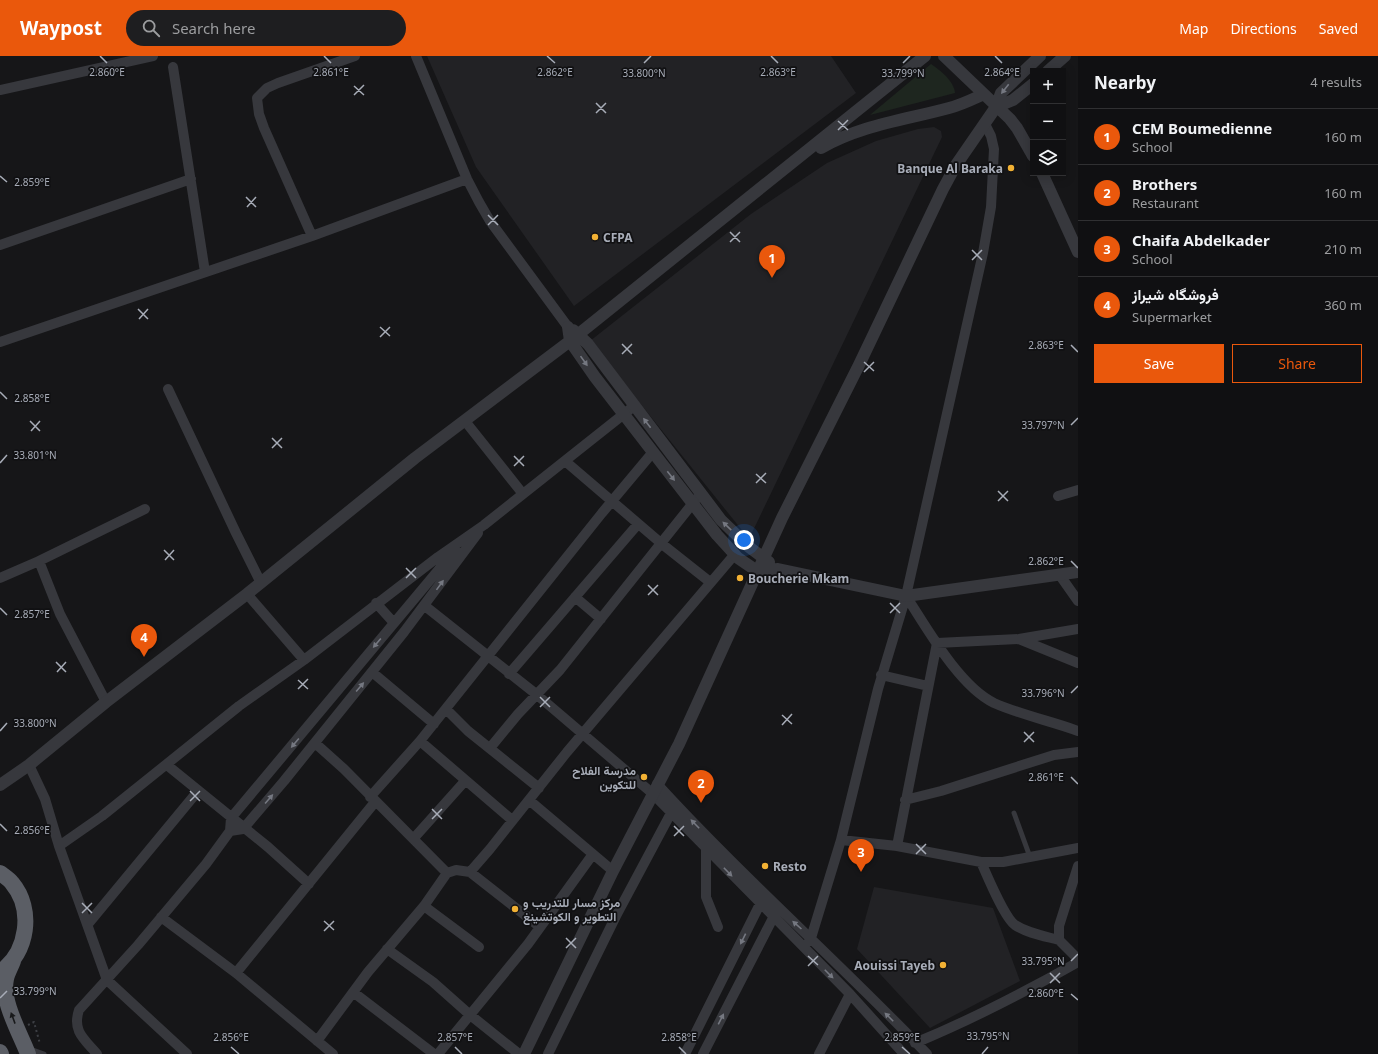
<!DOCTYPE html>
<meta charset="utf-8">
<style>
body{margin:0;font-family:"Noto Sans",Vazirmatn,sans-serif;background:#1e1e20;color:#f1f3f6}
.controls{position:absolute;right:12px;top:12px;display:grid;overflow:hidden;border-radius:0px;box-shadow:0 2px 10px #0003}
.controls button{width:36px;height:36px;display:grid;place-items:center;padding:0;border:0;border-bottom:1px solid #303032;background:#101012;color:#f1f3f6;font:20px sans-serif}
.you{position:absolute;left:744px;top:484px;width:14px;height:14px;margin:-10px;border:3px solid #fff;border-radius:50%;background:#1a73e8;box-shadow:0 0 0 6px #1a73e833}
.badge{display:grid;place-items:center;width:26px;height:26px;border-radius:50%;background:#ea580c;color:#fff;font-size:13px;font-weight:700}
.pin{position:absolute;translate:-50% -33px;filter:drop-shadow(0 1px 2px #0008)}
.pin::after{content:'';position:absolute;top:21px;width:14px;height:12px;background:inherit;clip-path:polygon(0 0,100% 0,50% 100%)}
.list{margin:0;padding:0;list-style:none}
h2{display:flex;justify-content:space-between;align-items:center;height:52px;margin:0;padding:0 16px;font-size:17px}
h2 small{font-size:13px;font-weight:400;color:#9c9d9f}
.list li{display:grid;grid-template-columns:26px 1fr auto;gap:12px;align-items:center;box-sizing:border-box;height:56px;padding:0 16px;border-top:1px solid #303032}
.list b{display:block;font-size:15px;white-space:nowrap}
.list p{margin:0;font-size:13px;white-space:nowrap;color:#9c9d9f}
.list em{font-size:13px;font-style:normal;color:#9c9d9f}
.actions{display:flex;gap:8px;padding:12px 16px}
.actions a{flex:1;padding:9px 0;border:1px solid #ea580c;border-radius:0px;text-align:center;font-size:14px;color:#ea580c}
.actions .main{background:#ea580c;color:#fff}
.icon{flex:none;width:22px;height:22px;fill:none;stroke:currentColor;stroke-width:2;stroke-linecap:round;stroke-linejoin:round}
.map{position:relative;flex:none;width:1078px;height:998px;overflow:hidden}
header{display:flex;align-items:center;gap:24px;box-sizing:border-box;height:56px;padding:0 20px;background:#ea580c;color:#fff}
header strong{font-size:19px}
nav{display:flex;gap:22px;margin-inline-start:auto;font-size:14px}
.search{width:280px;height:36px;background:#1e1e20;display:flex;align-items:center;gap:10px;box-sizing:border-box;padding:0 14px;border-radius:22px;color:#9c9d9f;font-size:15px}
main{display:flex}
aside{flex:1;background:#101012}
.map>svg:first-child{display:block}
</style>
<header>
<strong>Waypost</strong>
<div class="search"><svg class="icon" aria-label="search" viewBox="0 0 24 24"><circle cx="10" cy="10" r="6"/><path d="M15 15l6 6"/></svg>Search here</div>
<nav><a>Map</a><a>Directions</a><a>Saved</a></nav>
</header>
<main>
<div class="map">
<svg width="1078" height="998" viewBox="0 0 1078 998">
<rect width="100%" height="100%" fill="#161618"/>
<path fill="#222225" d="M427 0H831L856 37 574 250 476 111Z
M934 71 941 75 942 81 749 483 590 285 751 158 827 107 876 85 918 73Z
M874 831 993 852 1020 925 930 972 857 893Z"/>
<path fill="#1e261f" d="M931 8C940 14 954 25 955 37L870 59Z"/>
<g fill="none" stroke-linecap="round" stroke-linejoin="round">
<path stroke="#3d3f44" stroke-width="2" stroke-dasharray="2 3" stroke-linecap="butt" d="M28 969 34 966 40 988"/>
<path stroke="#37383d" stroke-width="5" d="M1014 757 1030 801
M30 993 44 998"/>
<path stroke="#37383d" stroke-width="10" d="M416 0 467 123 479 146 490 165 568 271
M173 11 205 216
M0 34 153 0
M312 180 264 72 259 58 257 42 267 32 278 27 355 0
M0 189 191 123
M0 286 312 180 467 123
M168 333 236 477 261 527
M465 365 523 438
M565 405 662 488 710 526
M1058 440 1078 434
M1059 518 1078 545
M0 522 39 505
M247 538 304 604
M906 540C927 572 959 630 994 647 1021 659 1051 665 1078 675
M575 541 601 563
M376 547 394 567
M425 550 536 638 652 737 850 938 904 998
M1019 583 1078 607
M372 616 434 668
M509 618 638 468
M881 619 928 630
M106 646 60 558 39 505 145 453
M446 653 468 675 539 732
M420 685 512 764
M315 687 344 713 447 817
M490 692 518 658 560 614 697 442
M29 709 45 743 59 790 107 924 187 998
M167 709 268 791 309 828
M657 728C743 822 839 906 927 998
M370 741 420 685 602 457 653 396
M529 744 613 815
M905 744 941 735 1054 699 1078 696
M230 775 243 773 284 725 404 576 478 477
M414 782 465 725
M841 784 878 633 906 540 983 197 991 151 994 93 991 80 985 68
M708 789 706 793V841L718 871
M59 790 102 760 239 650 304 604 438 501 484 469 634 350
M897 790 937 587 1019 583 1078 573
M1078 810 1059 870V884L1078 903
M470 816 540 871
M424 850 479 891
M161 861 236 917 333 998
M88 868 198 735
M1059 884C1044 880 1027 877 1015 869 1004 861 987 819 981 806H1003L1078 792
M809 885 811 882 841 784 897 790 981 806
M387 893 433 926 469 958 519 998
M236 917 375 746
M353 936 434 998
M317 985 368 916 424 850 447 817 456 814 470 816 490 793 567 696 735 498
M915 987C971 964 1025 936 1078 906
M97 998C84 983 72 975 79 954L138 889 206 808 230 775 231 762 456 493
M438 998 528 888 593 798
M548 998 616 860 671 757
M685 998 760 848
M703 998 773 862
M819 998 850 938"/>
<path stroke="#37383d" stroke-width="12" d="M944 0 1010 63 1017 72 1033 100
M1048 15 1065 0
M996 51 1013 44 1033 28
M821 92C861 69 905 64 949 52 961 49 973 43 984 38
M1042 117 1078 196
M568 271 570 285 595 321 717 479 738 502 757 515 778 513 906 540 1078 516
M573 274 588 288 721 464 749 491 769 506
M0 729 29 709 106 646 247 538 415 402 570 285 925 0
M524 998 613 815 679 688 782 462 859 309 943 133 956 109 996 51 1001 37 1040 0"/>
<path stroke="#5b5e65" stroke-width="16" d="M0 817C4 820 9 823 12 827 34 853 28 897 0 916
M13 905C11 911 7 917 6 923 1 945 20 977 28 998
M0 996 1 998"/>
</g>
<defs><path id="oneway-solid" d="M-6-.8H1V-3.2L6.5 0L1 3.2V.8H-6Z"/></defs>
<g fill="#757881">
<use href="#oneway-solid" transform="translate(1005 33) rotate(128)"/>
<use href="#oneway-solid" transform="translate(584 305) rotate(55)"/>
<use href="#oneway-solid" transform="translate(647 367) rotate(-127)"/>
<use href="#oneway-solid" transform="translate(671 420) rotate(52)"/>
<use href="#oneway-solid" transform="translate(727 470) rotate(-136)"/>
<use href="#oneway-solid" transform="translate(440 529) rotate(-54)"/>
<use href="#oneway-solid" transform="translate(377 587) rotate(130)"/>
<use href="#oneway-solid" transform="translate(360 631) rotate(-50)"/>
<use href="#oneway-solid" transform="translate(295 687) rotate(130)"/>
<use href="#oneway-solid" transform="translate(269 743) rotate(-49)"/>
<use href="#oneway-solid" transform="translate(695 768) rotate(-134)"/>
<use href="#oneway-solid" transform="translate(728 816) rotate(46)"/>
<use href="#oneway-solid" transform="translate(797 869) rotate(-138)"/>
<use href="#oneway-solid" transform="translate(743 883) rotate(116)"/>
<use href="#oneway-solid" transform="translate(829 918) rotate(45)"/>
<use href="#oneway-solid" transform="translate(889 961) rotate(-135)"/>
<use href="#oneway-solid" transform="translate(721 963) rotate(-63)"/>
</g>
<use fill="#18191b" href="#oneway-solid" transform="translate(13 962) rotate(-110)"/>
<path fill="none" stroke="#a8adb8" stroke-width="1.5" d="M100 0 107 7M324 0 331 7M547 0 555 7M771 0 778 7M995 0 1002 7M644 7 651 0M903 7 910 0M354 30 364 39M354 39 364 29M596 47 606 57M596 57 606 47M838 65 848 74M838 74 848 64M0 120 7 126M246 141 256 151M247 151 256 141M488 159 498 169M488 169 498 159M730 176 740 186M730 186 740 176M972 194 982 204M972 204 982 194M138 253 148 263M139 263 148 253M380 271 390 280M380 281 390 271M622 288 632 298M1071 289 1078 296M622 298 632 288M864 306 874 315M864 316 874 306M0 336 7 343M30 365 40 375M1071 369 1078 362M31 375 40 365M272 382 282 392M272 392 282 382M514 400 524 410M0 407 7 399M514 410 524 400M756 418 766 427M756 427 766 417M998 435 1008 445M998 445 1008 435M164 494 174 504M165 504 174 494M1071 505 1078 512M406 512 416 522M406 522 416 512M648 529 658 539M648 539 658 529M890 547 900 557M0 552 7 559M890 557 900 547M56 606 66 616M57 616 66 606M298 624 308 633M298 633 308 623M1071 637 1078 630M540 641 550 651M540 651 550 641M782 659 792 668M782 669 792 658M0 675 7 667M1024 676 1034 686M1024 686 1034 676M1071 721 1078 728M190 735 200 745M190 745 200 735M432 753 442 763M432 763 442 753M0 768 7 775M674 770 684 780M674 780 684 770M916 788 926 798M916 798 926 788M82 847 92 857M82 857 92 847M324 865 334 874M324 875 334 865M566 882 576 892M566 892 576 882M808 900 818 909M1071 905 1078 898M808 910 818 900M1050 917 1060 927M1050 927 1060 917M1071 938 1078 944M0 942 7 935M231 991 239 998M455 991 462 998M679 991 686 998M902 991 910 998M982 998 988 991"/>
<g fill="#f2b134" stroke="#111113" stroke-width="1.5">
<circle cx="1011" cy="112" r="4"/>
<circle cx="595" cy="181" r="4"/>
<circle cx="740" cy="522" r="4"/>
<circle cx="644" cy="721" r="4"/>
<circle cx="765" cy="810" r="4"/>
<circle cx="515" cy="853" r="4"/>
<circle cx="943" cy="909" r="4"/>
</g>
<g text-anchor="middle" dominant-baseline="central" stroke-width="3.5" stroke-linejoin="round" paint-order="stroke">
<g font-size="12" font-weight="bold" fill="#a8adb8" stroke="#111113" text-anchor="start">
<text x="1003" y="112" text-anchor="end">Banque Al Baraka</text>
<text x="603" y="181">CFPA</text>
<text x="748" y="522">Boucherie Mkam</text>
<text x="636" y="714" text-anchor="end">مدرسة الفلاح<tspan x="636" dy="14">للتكوين</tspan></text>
<text x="773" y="810">Resto</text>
<text x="523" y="846">مركز مسار للتدريب و<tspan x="523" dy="14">التطوير و الكوتشينغ</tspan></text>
<text x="935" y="909" text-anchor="end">Aouissi Tayeb</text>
</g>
</g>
<g font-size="10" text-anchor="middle" fill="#a8adb8" stroke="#111113" stroke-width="3.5" stroke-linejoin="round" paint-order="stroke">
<text x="107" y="20">2.860°E</text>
<text x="331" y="20">2.861°E</text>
<text x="555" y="20">2.862°E</text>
<text x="778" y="20">2.863°E</text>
<text x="1002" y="20">2.864°E</text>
<text x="644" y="21">33.800°N</text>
<text x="903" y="21">33.799°N</text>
<text x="32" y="130">2.859°E</text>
<text x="1046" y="293">2.863°E</text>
<text x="32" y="346">2.858°E</text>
<text x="1043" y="373">33.797°N</text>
<text x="35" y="403">33.801°N</text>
<text x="1046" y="509">2.862°E</text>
<text x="32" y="562">2.857°E</text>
<text x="1043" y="641">33.796°N</text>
<text x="35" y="671">33.800°N</text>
<text x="1046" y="725">2.861°E</text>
<text x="32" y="778">2.856°E</text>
<text x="1043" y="909">33.795°N</text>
<text x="35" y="939">33.799°N</text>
<text x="1046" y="941">2.860°E</text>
<text x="988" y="984">33.795°N</text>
<text x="231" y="985">2.856°E</text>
<text x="455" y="985">2.857°E</text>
<text x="679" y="985">2.858°E</text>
<text x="902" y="985">2.859°E</text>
</g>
</svg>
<div class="controls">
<button>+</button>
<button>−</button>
<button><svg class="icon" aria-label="layers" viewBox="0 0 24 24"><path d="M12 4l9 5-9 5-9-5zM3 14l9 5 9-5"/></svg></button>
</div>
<div class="you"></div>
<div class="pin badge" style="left:772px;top:222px">1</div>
<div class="pin badge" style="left:701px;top:747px">2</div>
<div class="pin badge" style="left:861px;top:816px">3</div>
<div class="pin badge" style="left:144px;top:601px">4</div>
</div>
<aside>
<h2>Nearby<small>4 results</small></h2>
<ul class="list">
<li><span class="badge">1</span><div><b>CEM Boumedienne</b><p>School</p></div><em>160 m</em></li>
<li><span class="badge">2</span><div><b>Brothers</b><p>Restaurant</p></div><em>160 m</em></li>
<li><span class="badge">3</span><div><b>Chaifa Abdelkader</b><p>School</p></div><em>210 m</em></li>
<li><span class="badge">4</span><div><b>فروشگاه شيراز</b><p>Supermarket</p></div><em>360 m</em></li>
</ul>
<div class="actions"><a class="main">Save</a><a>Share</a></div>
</aside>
</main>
